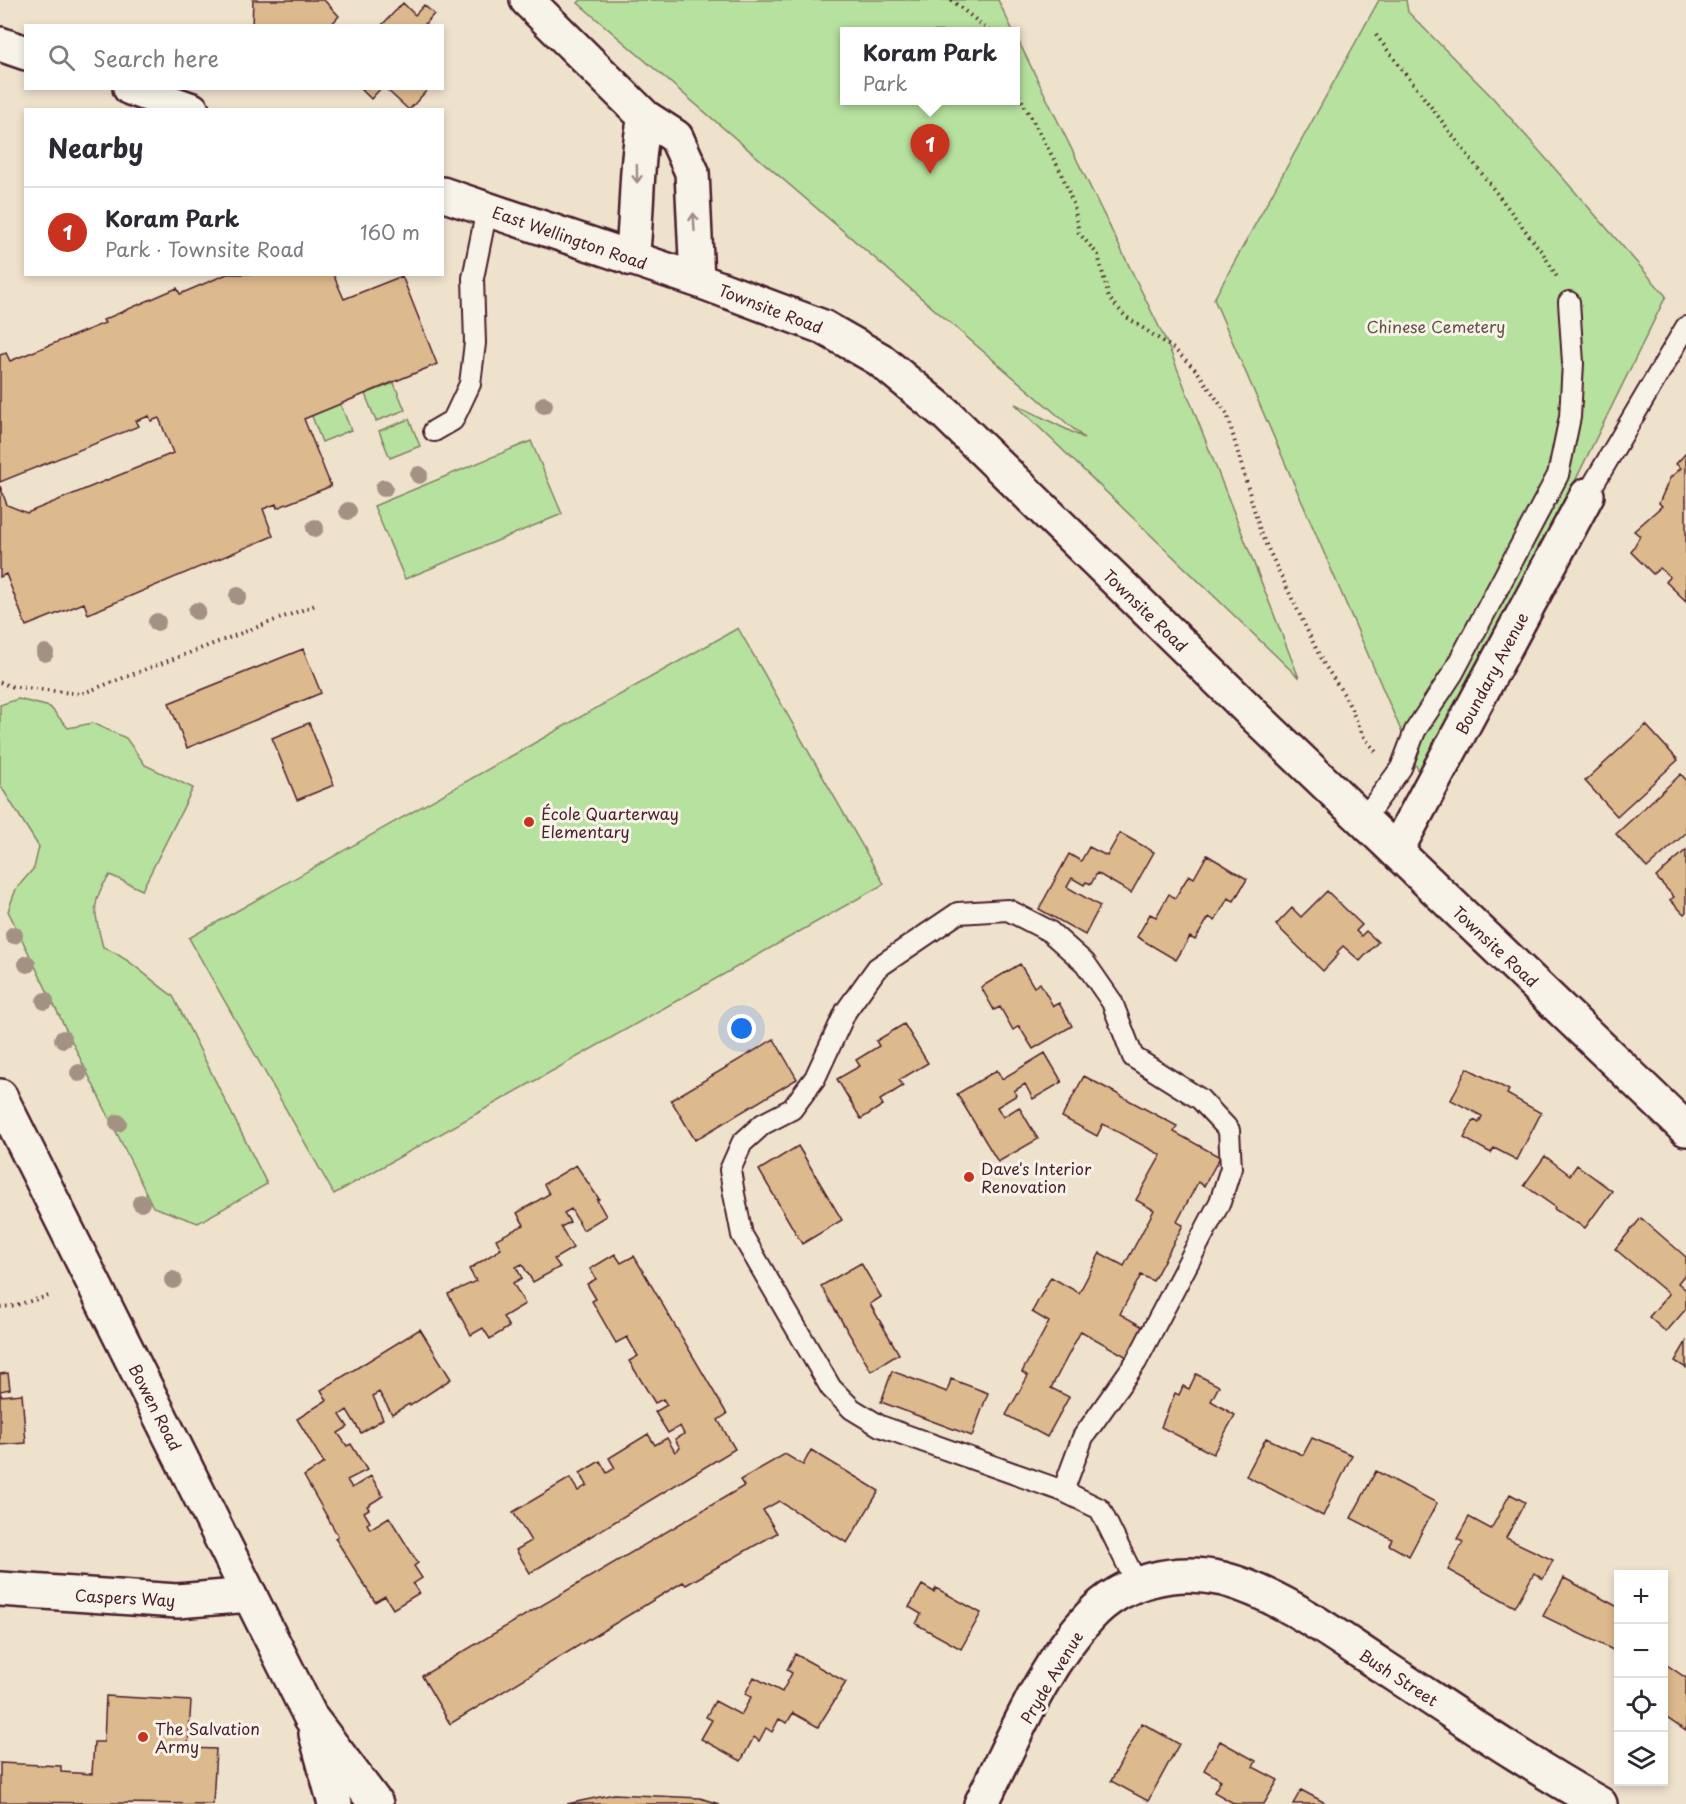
<!DOCTYPE html>
<meta charset="utf-8">
<style>
body{margin:0;font-family:"Playpen Sans",sans-serif;background:#f7f7f7;color:#2b2b33}
.controls{position:absolute;right:18px;bottom:18px;display:grid;overflow:hidden;border-radius:0px;box-shadow:0 3px 9px #0003}
.controls button{width:54px;height:54px;display:grid;place-items:center;padding:0;border:0;border-bottom:2px solid #e1e1e2;background:#fff;color:#2b2b33;font:30px sans-serif}
.you{position:absolute;left:742px;top:1029px;width:21px;height:21px;margin:-15px;border:4px solid #fff;border-radius:50%;background:#1a73e8;box-shadow:0 0 0 9px #1a73e833}
.badge{display:grid;place-items:center;width:39px;height:39px;border-radius:50%;background:#c8321e;color:#fff;font-size:20px;font-weight:700}
.pin{position:absolute;translate:-50% -50px;filter:drop-shadow(0 2px 3px #0008)}
.pin::after{content:'';position:absolute;top:32px;width:21px;height:18px;background:inherit;clip-path:polygon(0 0,100% 0,50% 100%)}
.popup{position:absolute;left:840px;top:27px;width:180px;height:78px;box-sizing:border-box;display:grid;place-content:center;border-radius:0px;background:#fff;filter:drop-shadow(0 2px 4px #0005);font-size:20px;white-space:nowrap;color:#7c7c81}
.popup b{font-size:22px;color:#2b2b33}
.popup::after{content:'';position:absolute;left:50%;top:100%;margin-left:-12px;border:12px solid transparent;border-top-color:#fff}
.list{margin:0;padding:0;list-style:none}
h2{display:flex;justify-content:space-between;align-items:center;height:78px;margin:0;padding:0 24px;font-size:26px}
h2 small{font-size:20px;font-weight:400;color:#7c7c81}
.list li{display:grid;grid-template-columns:39px 1fr auto;gap:18px;align-items:center;box-sizing:border-box;height:90px;padding:0 24px;border-top:2px solid #e1e1e2}
.list b{display:block;font-size:22px;white-space:nowrap}
.list p{margin:0;font-size:20px;white-space:nowrap;color:#7c7c81}
.list em{font-size:20px;font-style:normal;color:#7c7c81}
.icon{flex:none;width:33px;height:33px;fill:none;stroke:currentColor;stroke-width:2;stroke-linecap:round;stroke-linejoin:round}
.map{position:relative;flex:none;width:1686px;height:1804px;overflow:hidden}
.search{position:absolute;background:#fff;box-shadow:0 3px 9px #0003;left:24px;top:24px;width:420px;height:66px;display:flex;align-items:center;gap:15px;box-sizing:border-box;padding:0 21px;border-radius:0px;color:#7c7c81;font-size:22px}
.panel{position:absolute;background:#fff;box-shadow:0 3px 9px #0003;left:24px;top:108px;width:420px;height:168px;border-radius:0px}
.map>svg:first-child{display:block}
</style>
<div class="map">
<svg width="1686" height="1804" viewBox="0 0 1686 1804">
<rect width="100%" height="100%" fill="#efe2cd"/>
<filter id="ink" filterUnits="userSpaceOnUse"><feTurbulence type="fractalNoise" baseFrequency=".0167" numOctaves="2"/><feDisplacementMap in="SourceGraphic" scale="12" xChannelSelector="R" yChannelSelector="G"/><feConvolveMatrix kernelMatrix="1 2 1 2 8 2 1 2 1" color-interpolation-filters="sRGB"/></filter>
<g filter="url(#ink)">
<path fill="#b7e19e" stroke="#808064" stroke-width="1.5" d="M581 0H998L1013 31 844 32V100H1016V36L1168 345 1299 678 1015 404 1084 438 578 3Z
M1379 0H1406L1408 12 1493 98 1666 296 1425 786 1214 299Z
M394 383 405 410 376 421 365 394Z
M340 403 351 430 322 442 311 414Z
M409 419 420 446 390 458 379 431Z
M531 441 562 514 405 579 374 506Z
M738 628 884 884 334 1194 189 938Z
M18 699 50 707 68 728 93 723 126 738 145 765 193 788 142 890 110 875C89 902 95 916 103 947 133 960 147 978 173 996L267 1184 198 1223 153 1207 8 911 16 889 34 868 39 847 0 785V705Z"/>
<path fill="#ddb98e" stroke="#4a1f2b" stroke-width="1.5" d="M253 0H324L339 16 330 26H252Z
M403 3 415 15 424 5 434 14 425 24 427 26H381Z
M360 88H381L371 99Z
M385 88H429L409 110Z
M227 274H333L344 299 402 276 437 364 304 419 331 486 277 508 276 504 263 509 273 536 88 614 84 603 26 626 6 574 0 577V486L7 505 27 513 173 453 159 418 151 421 149 416 136 421 139 426 0 482V355L6 353 10 361 105 323 103 320 177 288 180 294Z
M1686 453V601L1666 582 1670 577 1660 568 1653 574 1631 552 1640 536 1634 531 1662 506 1659 503 1670 478 1681 468 1676 464Z
M303 649 321 693 187 748 169 703Z
M309 723 334 785 297 800 272 738Z
M1646 725 1678 760 1617 816 1585 781Z
M1681 774 1686 780V833L1647 868 1616 834Z
M1120 833 1154 852 1131 893 1097 873 1091 884 1086 882 1084 885 1072 878 1067 887 1100 906 1085 935 1039 909 1069 854 1081 861 1089 847 1107 856Z
M1686 850V912L1684 914 1670 900 1674 897 1656 877Z
M1207 855 1247 879 1234 901 1228 898 1215 921 1209 917 1195 940 1190 937 1176 960 1137 937 1150 914 1156 917 1169 894 1175 898 1189 875 1194 878Z
M1327 891 1362 925 1356 931 1361 936 1366 931 1378 942 1360 961 1343 946 1337 952 1339 954 1323 971 1276 925 1292 908 1301 917Z
M1020 964 1034 987 1040 983 1053 1006 1059 1003 1072 1026 1033 1049 1019 1026 1013 1030 1000 1007 994 1010 981 987Z
M904 1024 928 1063 899 1080 903 1086 880 1100 883 1105 861 1119 837 1079 860 1066 856 1060 879 1046 876 1041Z
M774 1039 797 1079 695 1140 671 1100Z
M1045 1053 1062 1082 1033 1099 1025 1084 1014 1091 1017 1095 997 1107 1003 1117 1019 1107 1038 1139 998 1162 957 1094 997 1070 1002 1079Z
M1467 1068 1509 1090 1507 1094 1541 1113 1517 1160 1494 1148 1491 1153 1464 1138 1474 1120 1479 1123 1482 1116 1451 1100Z
M1084 1076 1177 1126 1174 1132 1220 1157 1204 1186 1198 1182 1195 1188 1177 1222 1183 1225 1153 1281 1141 1275 1120 1314 1143 1327 1127 1357 1081 1331 1051 1388 1069 1397 1047 1437 1006 1415 1028 1376 1022 1372 1049 1322 1032 1312 1051 1277 1079 1293 1100 1253 1124 1266 1154 1210 1136 1200 1161 1155 1103 1124 1097 1136 1062 1117Z
M798 1146 842 1220 802 1244 759 1170Z
M1545 1156 1570 1175 1577 1165 1612 1191 1585 1228 1554 1209 1555 1207 1524 1185Z
M576 1165 599 1199 597 1200 606 1216 583 1230 571 1209 564 1213 570 1222 561 1227 573 1248 554 1259 560 1267 533 1282 522 1264 516 1267 522 1278 513 1283 525 1304 503 1317 509 1327 490 1339 483 1328 471 1335 448 1294 476 1281 469 1269 501 1249 496 1239 524 1225 517 1213 549 1194 544 1184Z
M1641 1218 1686 1257V1273L1678 1283 1686 1290V1309L1666 1332 1649 1317 1669 1294 1615 1249Z
M615 1254 621 1263 634 1256 727 1414 718 1420 735 1449 530 1573 516 1550 531 1541 513 1512 570 1478 578 1491 587 1485 580 1473 600 1461 607 1473 615 1468 609 1458 648 1434 655 1445 667 1438 675 1452 680 1448 675 1439 684 1434 680 1426 668 1433 655 1412 667 1405 663 1399 655 1403 629 1361 638 1356 627 1337 616 1343 592 1301 596 1299 587 1284 596 1279 590 1269Z
M861 1263 881 1297 870 1304 899 1354 871 1371 821 1286Z
M420 1329 451 1379 410 1406 409 1404 392 1414 379 1392 373 1396 383 1419 361 1433 347 1410 340 1415 348 1427 338 1433 347 1446 351 1444 367 1470 347 1480 352 1488 371 1476 383 1496 367 1506 369 1509 364 1512 370 1522 367 1524 370 1529 389 1517 418 1563 414 1566 422 1578 413 1584 419 1593 393 1609 385 1596 375 1602 335 1538 338 1536 304 1476 324 1463 297 1419 327 1400 321 1390Z
M1686 1342V1368L1675 1361Z
M892 1371 947 1392 951 1379 988 1393 972 1436 881 1402Z
M8 1373 10 1389 0 1391 1 1396 22 1394 26 1443 0 1445V1374Z
M1196 1374 1219 1386 1211 1401 1235 1415 1213 1454 1161 1427 1175 1393 1179 1395 1183 1386 1189 1389Z
M1266 1438 1303 1455 1312 1438 1352 1455 1323 1516 1246 1476Z
M811 1450 879 1491 847 1543 779 1501 763 1510 777 1533 686 1585 683 1582 450 1724 422 1676 744 1486 740 1480 785 1454 803 1465Z
M1376 1471 1437 1503 1409 1556 1389 1545 1392 1539 1351 1518Z
M1510 1494 1525 1502 1506 1538 1553 1560 1543 1579 1534 1573 1515 1607 1448 1570 1463 1542 1457 1539 1469 1517 1491 1529Z
M1564 1578 1618 1607V1645L1615 1651 1543 1616Z
M922 1585 934 1592 936 1588 981 1613 961 1649 916 1624 921 1614 909 1607Z
M795 1654 846 1682 818 1727 793 1713 787 1723 779 1719 772 1732 766 1728 759 1741 754 1737 741 1761 701 1739 712 1720 706 1717 715 1701 741 1715 751 1697 745 1694 754 1677 782 1692 792 1673 787 1670Z
M1664 1663 1686 1678V1731L1664 1716Z
M106 1696 191 1701 188 1748 216 1749 213 1804 0 1802V1763L61 1766V1772L92 1774 94 1742H104Z
M1142 1723 1179 1744 1148 1801 1111 1781Z
M1220 1741 1256 1761 1253 1767 1278 1780 1264 1804H1235L1214 1792 1221 1780 1204 1770Z
M1301 1790 1318 1799 1327 1804H1293Z
M614 1794 700 1798 719 1804H567Z"/>
<g fill="none" stroke-linecap="round" stroke-linejoin="round">
<g stroke="#4a1f2b" stroke-width="24">
<path id="service" d="M434 431 453 420 470 384 475 343 473 278 487 209
M1587 495 1686 327
M1363 820 1401 768 1415 731 1453 673 1558 475 1570 417 1573 363 1569 302
M1063 1491 880 1426 852 1409 831 1388 742 1235 734 1194 730 1170 742 1143 763 1124 792 1109 815 1078 846 1011 877 968 958 913 1008 910 1049 931 1085 963 1112 1002 1133 1057 1200 1099 1229 1130 1231 1168 1220 1202 1136 1362 1083 1437 1063 1491 1100 1509 1137 1584"/>
</g>
<g stroke="#4a1f2b" stroke-width="38">
<path id="minor" d="M1396 851 1587 495
M0 1589 177 1601 250 1595
M981 1804C1013 1741 1041 1668 1090 1616 1123 1580 1176 1568 1223 1579 1278 1593 1335 1635 1382 1666 1454 1713 1525 1762 1600 1804"/>
</g>
<g stroke="#4a1f2b" stroke-width="38">
<path id="tertiary" d="M527 0 645 117 676 137 692 172 697 280
M0 44 26 53
M130 88 192 110
M442 194 697 280 823 327 879 359 946 414 1257 718 1686 1129
M632 259C638 211 635 164 645 117"/>
</g>
<g stroke="#4a1f2b" stroke-width="38">
<path id="secondary" d="M0 1096 311 1718 376 1804
M316 1734 335 1804"/>
</g>
<path stroke="#4a1f2b" stroke-width="4" stroke-dasharray="1.5 4.5" stroke-linecap="butt" d="M951 0 991 32
M1376 35 1544 255 1557 277
M1016 90 1062 174 1074 206 1079 233 1098 255 1109 298 1125 316 1174 349 1197 371 1227 414 1261 534 1322 661 1345 696 1364 737 1376 752
M0 682 9 686 81 694 318 604
M0 1307 12 1306 49 1296"/>
<use href="#service" stroke="#f7f3e8" stroke-width="20"/>
<use href="#minor" stroke="#f7f3e8" stroke-width="33"/>
<use href="#tertiary" stroke="#f7f3e8" stroke-width="33"/>
<use href="#secondary" stroke="#f7f3e8" stroke-width="33"/>
</g>
<g fill="#a39284">
<circle cx="544" cy="405" r="9"/>
<circle cx="419" cy="475" r="9"/>
<circle cx="384" cy="488" r="9"/>
<circle cx="348" cy="511" r="9"/>
<circle cx="315" cy="528" r="9"/>
<circle cx="238" cy="596" r="9"/>
<circle cx="197" cy="611" r="9"/>
<circle cx="157" cy="622" r="9"/>
<circle cx="45" cy="653" r="9"/>
<circle cx="14" cy="935" r="9"/>
<circle cx="27" cy="964" r="9"/>
<circle cx="45" cy="1001" r="9"/>
<circle cx="63" cy="1039" r="9"/>
<circle cx="79" cy="1073" r="9"/>
<circle cx="118" cy="1123" r="9"/>
<circle cx="141" cy="1203" r="9"/>
<circle cx="173" cy="1280" r="9"/>
</g>
<defs><path id="oneway-shaft" d="M-6 0H5M1.5-3L5.5 0L1.5 3" fill="none" stroke-width="1.6" stroke-linecap="round" stroke-linejoin="round" transform="scale(1.5)"/></defs>
<g stroke="#a0898a">
<use href="#oneway-shaft" transform="translate(637 174) rotate(89)"/>
<use href="#oneway-shaft" transform="translate(694 222) rotate(-93)"/>
</g>
</g>
<g fill="#c8321e" stroke="#f7f3e8" stroke-width="2">
<circle cx="529" cy="822" r="6"/>
<circle cx="969" cy="1177" r="6"/>
<circle cx="143" cy="1737" r="6"/>
</g>
<g text-anchor="middle" dominant-baseline="central" stroke-width="6" stroke-linejoin="round" paint-order="stroke">
<g font-size="16" fill="#4a1f2b" stroke="#f7f3e8">
<text transform="translate(570 237) rotate(19)">East Wellington Road</text>
<text transform="translate(771 308) rotate(21)">Townsite Road</text>
<text transform="translate(1146 610) rotate(44)">Townsite Road</text>
<text transform="translate(1491 673) rotate(-62)">Boundary Avenue</text>
<text transform="translate(1496 946) rotate(43)">Townsite Road</text>
<text transform="translate(156 1407) rotate(63)">Bowen Road</text>
<text transform="translate(125 1597) rotate(3)">Caspers Way</text>
<text transform="translate(1051 1677) rotate(-59)">Pryde Avenue</text>
<text transform="translate(1399 1677) rotate(33)">Bush Street</text>
</g>
<g font-size="16" fill="#655048" stroke="#f7f3e8">
<text x="1436" y="326">Chinese Cemetery</text>
</g>
<g font-size="16" fill="#4a1f2b" stroke="#f7f3e8" text-anchor="start">
<text x="541" y="813">École Quarterway<tspan x="541" dy="18">Elementary</tspan></text>
<text x="981" y="1168">Dave's Interior<tspan x="981" dy="18">Renovation</tspan></text>
<text x="155" y="1728">The Salvation<tspan x="155" dy="18">Army</tspan></text>
</g>
</g>
</svg>
<div class="controls">
<button>+</button>
<button>−</button>
<button><svg class="icon" aria-label="locate" viewBox="0 0 24 24"><circle cx="12" cy="12" r="6"/><path d="M12 2v4M12 18v4M2 12h4M18 12h4"/></svg></button>
<button><svg class="icon" aria-label="layers" viewBox="0 0 24 24"><path d="M12 4l9 5-9 5-9-5zM3 14l9 5 9-5"/></svg></button>
</div>
<div class="you"></div>
<div class="pin badge" style="left:930px;top:174px">1</div>
<div class="popup"><b>Koram Park</b>Park</div>
<div class="search"><svg class="icon" aria-label="search" viewBox="0 0 24 24"><circle cx="10" cy="10" r="6"/><path d="M15 15l6 6"/></svg>Search here</div>
<section class="panel">
<h2>Nearby<small></small></h2>
<ul class="list">
<li><span class="badge">1</span><div><b>Koram Park</b><p>Park · Townsite Road</p></div><em>160 m</em></li>
</ul>
</section>
</div>
